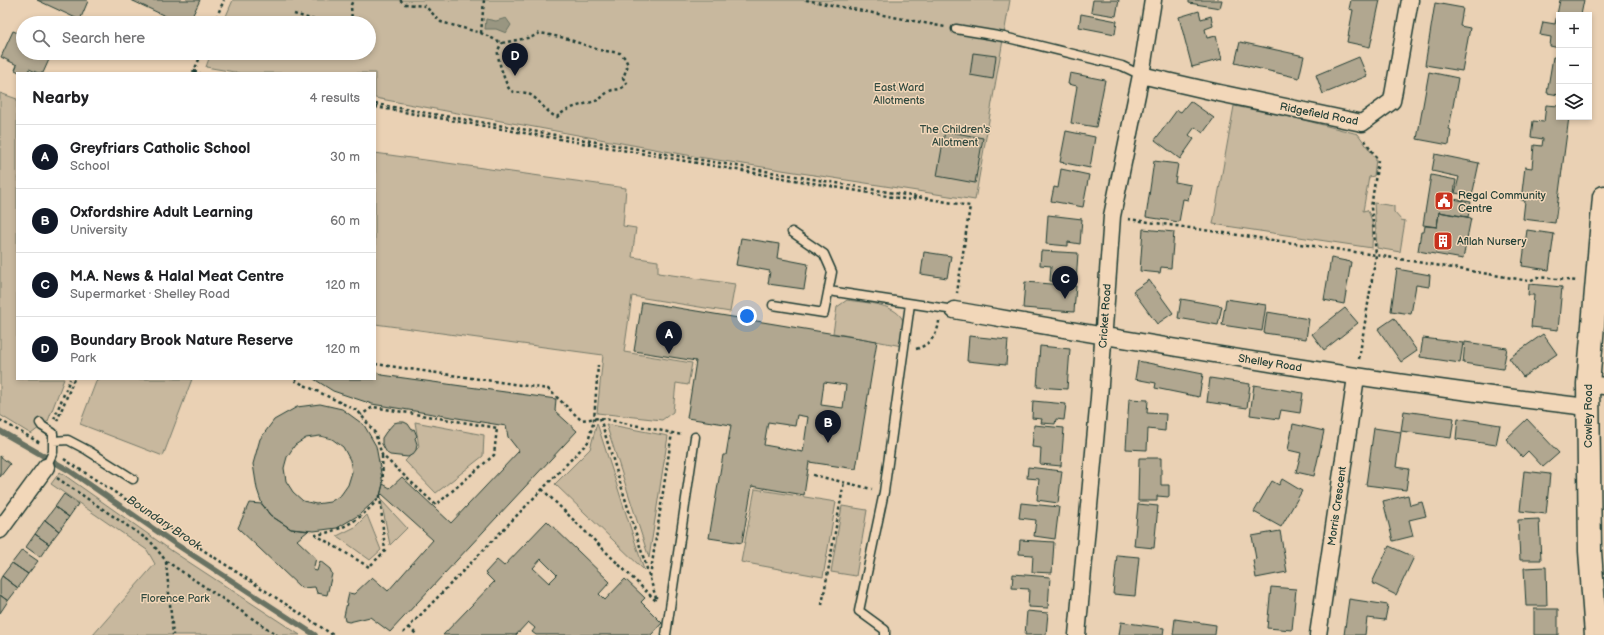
<!DOCTYPE html>
<meta charset="utf-8">
<style>
body{margin:0;font-family:"Balsamiq Sans",sans-serif;background:#f2f2f2;color:#202124}
.controls{position:absolute;right:12px;top:12px;display:grid;overflow:hidden;border-radius:0px;box-shadow:0 2px 6px #0003}
.controls button{width:36px;height:36px;display:grid;place-items:center;padding:0;border:0;border-bottom:1px solid #e0e0e0;background:#fff;color:#202124;font:20px sans-serif}
.you{position:absolute;left:747px;top:316px;width:14px;height:14px;margin:-10px;border:3px solid #fff;border-radius:50%;background:#1a73e8;box-shadow:0 0 0 6px #1a73e833}
.badge{display:grid;place-items:center;width:26px;height:26px;border-radius:50%;background:#111827;color:#fff;font-size:13px;font-weight:700}
.pin{position:absolute;translate:-50% -33px;filter:drop-shadow(0 1px 2px #0008)}
.pin::after{content:'';position:absolute;top:21px;width:14px;height:12px;background:inherit;clip-path:polygon(0 0,100% 0,50% 100%)}
.list{margin:0;padding:0;list-style:none}
h2{display:flex;justify-content:space-between;align-items:center;height:52px;margin:0;padding:0 16px;font-size:17px}
h2 small{font-size:13px;font-weight:400;color:#757577}
.list li{display:grid;grid-template-columns:26px 1fr auto;gap:12px;align-items:center;box-sizing:border-box;height:64px;padding:0 16px;border-top:1px solid #e0e0e0}
.list b{display:block;font-size:15px;white-space:nowrap}
.list p{margin:0;font-size:13px;white-space:nowrap;color:#757577}
.list em{font-size:13px;font-style:normal;color:#757577}
.icon{flex:none;width:22px;height:22px;fill:none;stroke:currentColor;stroke-width:2;stroke-linecap:round;stroke-linejoin:round}
.map{position:relative;flex:none;width:1604px;height:635px;overflow:hidden}
.search{position:absolute;background:#fff;box-shadow:0 2px 6px #0003;left:16px;top:16px;width:360px;height:44px;display:flex;align-items:center;gap:10px;box-sizing:border-box;padding:0 14px;border-radius:22px;color:#757577;font-size:15px}
.panel{position:absolute;background:#fff;box-shadow:0 2px 6px #0003;left:16px;top:72px;width:360px;height:308px;border-radius:0px}
.map>svg:first-child{display:block}
</style>
<div class="map">
<svg width="1604" height="635" viewBox="0 0 1604 635">
<rect width="100%" height="100%" fill="#ead1b4"/>
<filter id="ink" filterUnits="userSpaceOnUse"><feTurbulence type="fractalNoise" baseFrequency=".025" numOctaves="2"/><feDisplacementMap in="SourceGraphic" scale="8" xChannelSelector="R" yChannelSelector="G"/><feConvolveMatrix kernelMatrix="1 2 1 2 8 2 1 2 1" color-interpolation-filters="sRGB"/></filter>
<g filter="url(#ink)">
<path fill="#c8b89e" stroke="#747a69" d="M233 0H1010L975 200 698 157 375 98V73H240L206 67 211 53H369V23H223Z
M0 93 17 99V379H64L48 421 31 434 0 415Z
M1234 106 1296 118 1358 134 1376 159 1374 176 1369 177 1363 211 1367 210C1375 220 1372 237 1372 248L1213 224Z
M375 153 626 188 623 226 636 228 632 257 658 261V273L735 284 730 312 632 296 624 352 692 363 688 385 676 383 673 412 662 420 597 413 603 355 375 324Z
M1374 203 1394 206V212L1401 220 1405 221 1400 252 1377 248Z
M847 300C864 303 900 303 904 324 905 331 902 339 902 346L833 333 837 307Z
M97 379H192L163 456 80 424Z
M415 422 484 435 483 456 436 493 405 461 419 447Z
M597 423 644 570 555 484 590 449Z
M606 424 668 436 649 558Z
M60 472 172 551 300 635H93L155 564 147 550 51 484Z
M755 489 836 502 823 577 741 562Z
M381 500 407 528 390 545Z
M842 506 867 510 856 576 831 572Z
M367 515 381 550 370 560 337 536 355 527Z"/>
<path fill="#999681" stroke="#687262" d="M506 18 511 25 506 33 496 29H485L486 19 496 21Z"/>
<g fill="none" stroke-linecap="round" stroke-linejoin="round">
<path stroke="#687262" stroke-width="5.5" d="M0 431 70 471 174 543 315 635"/>
</g>
<path fill="#b1a790" stroke="#1f3d34" fill-rule="evenodd" d="M37 0H87L88 1 80 20Z
M131 0H200L189 23H180Z
M1093 0H1119L1116 16 1091 12Z
M1189 0H1222L1220 8 1189 3Z
M1351 0H1380L1370 47 1347 42 1353 10 1349 9Z
M1560 0H1584L1581 15H1559V48L1550 46 1551 37 1540 35 1543 22 1555 24Z
M1435 3 1463 8 1460 26 1470 28 1462 71 1425 65Z
M1199 11 1201 19 1211 16 1213 26 1205 29 1207 38 1216 36 1222 59 1192 67 1179 17Z
M1081 14 1117 21 1115 34 1079 27Z
M13 31 23 35V53H52L43 73H38L29 69 27 73H21L15 70 17 65 1 57Z
M1240 42 1304 56 1299 78 1235 63Z
M973 53 996 56 993 79 970 75Z
M1359 57 1367 76 1323 94 1316 75Z
M1553 57 1559 58V95L1547 93Z
M1429 72 1458 78 1449 129 1451 130 1449 145 1417 139Z
M1070 73 1105 80 1096 127 1071 123 1077 86 1068 84Z
M1190 101 1214 118 1203 133 1195 127 1189 135 1194 139 1180 159 1155 140 1177 110 1181 112Z
M1546 105 1559 106V117H1569L1555 223 1523 219 1525 201 1521 200 1525 167 1532 168 1534 145 1542 146 1543 139 1531 137 1533 121 1544 122Z
M945 131 983 138 975 183 937 176Z
M1066 131 1095 137 1090 168 1060 162Z
M1435 154 1479 163 1472 196 1455 193 1459 177 1432 171Z
M1154 161 1178 164 1175 182 1191 185 1188 200 1183 199 1179 222 1146 217Z
M1061 169 1089 175 1083 207 1051 201 1054 187 1058 188Z
M1431 175 1456 180 1453 199 1471 202 1468 217 1439 212 1437 227 1423 225Z
M1439 212 1471 218 1463 259 1418 251 1421 232H1424L1425 226 1437 227Z
M1048 215 1082 219 1080 244 1068 242V246L1046 244Z
M1143 229 1174 232 1171 268 1161 267 1160 273 1140 271Z
M1527 230 1554 234 1549 270 1522 266Z
M741 238 779 244 777 258 808 264 804 289 768 284 770 271 736 265Z
M1041 251 1078 253 1076 283 1050 281 1051 266 1040 265Z
M924 252 951 256 947 278 921 274Z
M1331 258 1351 262 1344 304 1324 300Z
M1397 269 1430 275 1429 287 1416 285 1411 314 1391 311Z
M1149 280 1173 313 1157 324 1133 291Z
M1025 282 1076 286 1074 312 1023 308Z
M1529 284 1562 287 1558 330 1531 327 1534 295H1528Z
M1181 299 1222 306 1218 325 1178 318Z
M1226 299 1266 305 1262 331 1222 325Z
M642 302 877 341 856 469 809 462 804 495 752 486 742 543 709 538 723 455H726L731 425 687 418 696 361 634 351ZM824 382 846 385 843 408 821 405ZM797 415 808 417 803 452 764 445 768 422 795 426Z
M1345 308 1358 323 1324 350 1312 334Z
M1267 312 1309 319 1306 339 1264 333Z
M1394 318 1417 351 1401 362 1378 329Z
M1543 334 1557 354 1523 377 1509 358Z
M969 336 1008 340 1006 365 967 361Z
M1423 338 1463 343 1460 363 1420 357Z
M1465 342 1507 348 1503 369 1463 363Z
M1040 346 1070 349 1067 389 1037 387Z
M1138 361 1203 374 1199 397 1155 388 1156 383 1135 379Z
M375 371 382 375 556 399 555 411 577 431 390 632 370 617 349 622 345 621 344 616 349 593 354 594 372 577 388 591 433 540 382 494 380 496 383 484 390 488 402 477 451 523 519 451 508 437 506 426 372 404 333 391 314 379H375Z
M1210 378 1250 384 1247 408 1207 402Z
M1254 385 1303 393 1300 413 1281 410 1279 419 1250 415Z
M1129 399 1148 400 1147 413 1166 414 1165 431 1148 429 1147 450 1126 449Z
M1033 401 1066 404 1064 420 1056 419 1055 424 1041 423 1042 419 1032 418Z
M320 404 342 409 364 425 376 446 383 484 380 496 359 515 337 528 314 531 291 529 270 515 262 504 257 489 253 464 260 439 274 420 297 407ZM320 436 332 439 343 447 350 460 352 472 348 485 341 495 330 502 316 504 303 501 293 492 286 481 284 468 287 457 295 445 306 438Z
M1404 411 1454 418 1451 438 1401 431Z
M1458 418 1500 425 1496 445 1456 439Z
M1527 419 1559 453 1543 467 1528 451 1522 457 1506 439Z
M398 422H404L408 424 412 430 414 429 417 436 415 438 417 444 416 450 413 454 408 457 390 455 387 453 382 444V438L386 432 394 423Z
M1293 424 1324 431 1314 476 1296 472 1301 453 1288 450Z
M1034 425 1064 428 1061 466 1040 464 1041 448 1032 447Z
M1374 428 1401 432 1396 467 1409 469 1406 490 1366 485Z
M0 456 10 464 0 477Z
M1139 458H1161V485H1169V497L1157 496V501H1138Z
M1028 467 1062 471 1058 503 1037 500 1039 479 1027 478Z
M1524 471 1550 474 1546 514 1520 511Z
M1282 479 1302 491 1281 527 1254 512 1272 481 1279 485Z
M64 494 78 504 69 517 55 507Z
M1408 495 1410 505 1422 502 1426 516 1409 520 1413 536 1393 541 1383 501Z
M249 503 262 504 270 515 291 529 308 531 297 540 316 558 313 570 317 571 320 561 330 569 332 574 327 595 317 593 315 587 301 588 238 528Z
M1021 503 1059 507 1055 539 1034 536 1036 520 1019 518Z
M1138 504 1158 506 1154 548 1134 546Z
M55 507 69 517 59 531 45 520Z
M1539 519 1541 560H1520L1518 520Z
M45 520 59 531 49 544 35 534Z
M547 521 610 582 599 594 605 600 625 579 645 598 641 602 662 623 651 635H536L532 632 535 628 528 622 516 635H443L494 582 485 573 497 560 504 566ZM541 559 557 575 549 583 533 568Z
M1280 531 1287 572 1256 578 1253 560 1256 559 1252 536Z
M35 534 49 544 40 557 26 547Z
M1020 540 1054 542 1052 573 1032 572 1033 555 1019 554Z
M1389 546 1414 557 1396 595 1372 583Z
M22 550 38 561 28 574 12 563Z
M1117 555 1139 557 1135 596 1113 594Z
M12 563 28 574 18 588 2 576Z
M1546 567 1547 606H1526L1524 568Z
M1013 574 1050 577 1048 608 1028 607 1029 589 1012 588Z
M2 576 18 588 8 601 0 595V580Z
M1271 587 1296 589 1292 630 1267 628Z
M0 595 8 601 0 613Z
M1349 599 1388 605 1385 620 1367 618 1365 635H1344Z
M1534 609H1558V635H1534Z
M1027 611 1048 613 1046 635H1025Z
M1175 619 1216 625 1215 635H1173Z
M1121 622 1164 628 1163 635H1119Z"/>
<g fill="none" stroke-linecap="round" stroke-linejoin="round">
<g stroke="#1f3d34" stroke-width="11">
<path id="service" d="M956 29 1004 37 1122 66 1141 75
M829 291 954 310
M773 305 824 313 832 272 824 254 792 232
M40 423 42 426 53 433V452L46 467
M53 441 68 440 87 450 133 479
M666 635 695 437
M885 635V630L859 611 884 492 910 304"/>
</g>
<g stroke="#1f3d34" stroke-width="19">
<path id="minor" d="M1141 75 1219 93 1362 123 1392 101 1410 0
M954 310C1165 347 1375 382 1587 407
M1588 384 1604 386
M0 530 46 467
M1077 635 1099 398 1112 216 1141 75 1153 0
M1318 635 1356 377"/>
</g>
<g stroke="#1f3d34" stroke-width="25">
<path id="secondary" d="M1596 635 1590 551 1588 384 1604 197"/>
</g>
<path stroke="#1f3d34" stroke-width="2.5" stroke-dasharray="3 3" stroke-linecap="butt" d="M400 0 405 4 425 6 441 22 481 33 502 43 532 37 540 33 565 38 599 50 620 53 625 58 628 65 623 78 627 83C619 93 616 87 608 92 603 95 601 100 595 101 583 105 567 107 557 117 547 114 539 99 529 94 524 91 517 94 511 91 507 89 498 61 498 54 497 51 500 46 502 43
M806 0 945 27
M294 14 325 23
M214 23 224 0
M352 23 351 5 353 0
M481 33 484 0
M194 71 200 73
M193 73 202 53
M375 104 970 206 957 293
M375 107 910 200 916 198
M1128 219 1376 255 1529 281 1538 277 1577 281
M916 349C930 345 938 334 939 321
M1359 359 1376 255 1373 221 1371 208 1378 160 1364 139
M375 364 548 389 581 420 600 418 682 435
M296 379V381L358 411 375 433 382 455 436 505 494 455 497 428 373 407 361 415
M600 418 657 601
M54 419 70 379
M0 420 40 443
M57 421 74 379
M382 456 383 481
M64 459 333 635
M813 475 872 489
M57 478 151 542 166 561 277 635
M542 489 656 601
M380 496 385 551 369 567 316 535C343 530 363 519 380 496Z
M166 562 173 635
M650 577 672 433
M822 605 844 482
M409 627 417 635
M403 633 588 442 594 420 598 365"/>
<use href="#service" stroke="#f2d7b9" stroke-width="8"/>
<use href="#minor" stroke="#f2d7b9" stroke-width="16"/>
<use href="#secondary" stroke="#f2d7b9" stroke-width="22"/>
</g>
</g>
<defs>
<g id="civic-square" transform="scale(1)"><rect x="-9" y="-9" width="18" height="18" rx="4" fill="#c8321e" stroke="#f2d7b9"/><path d="M-.6-6.5H3V-4.5H.6V-3L4-1V1h2V6H-6V1h2V-1L-.6-3ZM-1.2 2.5V6h2.4V2.5Z" fill="#fff"/></g>
<g id="building-square" transform="scale(1)"><rect x="-9" y="-9" width="18" height="18" rx="4" fill="#c8321e" stroke="#f2d7b9"/><path d="M-4-6H4V6H1V3H-1V6H-4ZM-2.5-4.3h1.7v1.8h-1.7ZM.8-4.3h1.7v1.8H.8ZM-2.5-1h1.7V.8h-1.7ZM.8-1h1.7V.8H.8Z" fill="#fff"/></g>
</defs>
<g fill-rule="evenodd">
<use href="#civic-square" x="1444" y="201"/>
<use href="#building-square" x="1443" y="241"/>
</g>
<g text-anchor="middle" dominant-baseline="central" stroke-width="3" stroke-linejoin="round" paint-order="stroke">
<g font-size="11" fill="#30493f" stroke="#f2d7b9">
<text x="899" y="87">East Ward<tspan x="899" dy="13">Allotments</tspan></text>
<text x="955" y="129">The Children's<tspan x="955" dy="13">Allotment</tspan></text>
<text x="175" y="598">Florence Park</text>
</g>
<g font-size="11" fill="#1f3d34" stroke="#f2d7b9">
<text transform="translate(1319 114) rotate(11)">Ridgefield Road</text>
<text transform="translate(1105 316) rotate(-86)">Cricket Road</text>
<text transform="translate(1270 363) rotate(9)">Shelley Road</text>
<text transform="translate(1588 416) rotate(-90)">Cowley Road</text>
<text transform="translate(1337 506) rotate(-82)">Morris Crescent</text>
</g>
<g font-size="11" fill="#1f3d34" stroke="#f2d7b9" text-anchor="start">
<text x="1458" y="195">Regal Community<tspan x="1458" dy="13">Centre</tspan></text>
<text x="1457" y="241">Afllah Nursery</text>
</g>
<g font-size="12" font-style="italic" fill="#314a40" stroke="#f2d7b9">
<text transform="translate(164 523) rotate(34)">Boundary Brook</text>
</g>
</g>
</svg>
<div class="controls">
<button>+</button>
<button>−</button>
<button><svg class="icon" aria-label="layers" viewBox="0 0 24 24"><path d="M12 4l9 5-9 5-9-5zM3 14l9 5 9-5"/></svg></button>
</div>
<div class="you"></div>
<div class="pin badge" style="left:669px;top:354px">A</div>
<div class="pin badge" style="left:828px;top:443px">B</div>
<div class="pin badge" style="left:1065px;top:299px">C</div>
<div class="pin badge" style="left:515px;top:76px">D</div>
<div class="search"><svg class="icon" aria-label="search" viewBox="0 0 24 24"><circle cx="10" cy="10" r="6"/><path d="M15 15l6 6"/></svg>Search here</div>
<section class="panel">
<h2>Nearby<small>4 results</small></h2>
<ul class="list">
<li><span class="badge">A</span><div><b>Greyfriars Catholic School</b><p>School</p></div><em>30 m</em></li>
<li><span class="badge">B</span><div><b>Oxfordshire Adult Learning</b><p>University</p></div><em>60 m</em></li>
<li><span class="badge">C</span><div><b>M.A. News &amp; Halal Meat Centre</b><p>Supermarket · Shelley Road</p></div><em>120 m</em></li>
<li><span class="badge">D</span><div><b>Boundary Brook Nature Reserve</b><p>Park</p></div><em>120 m</em></li>
</ul>
</section>
</div>
